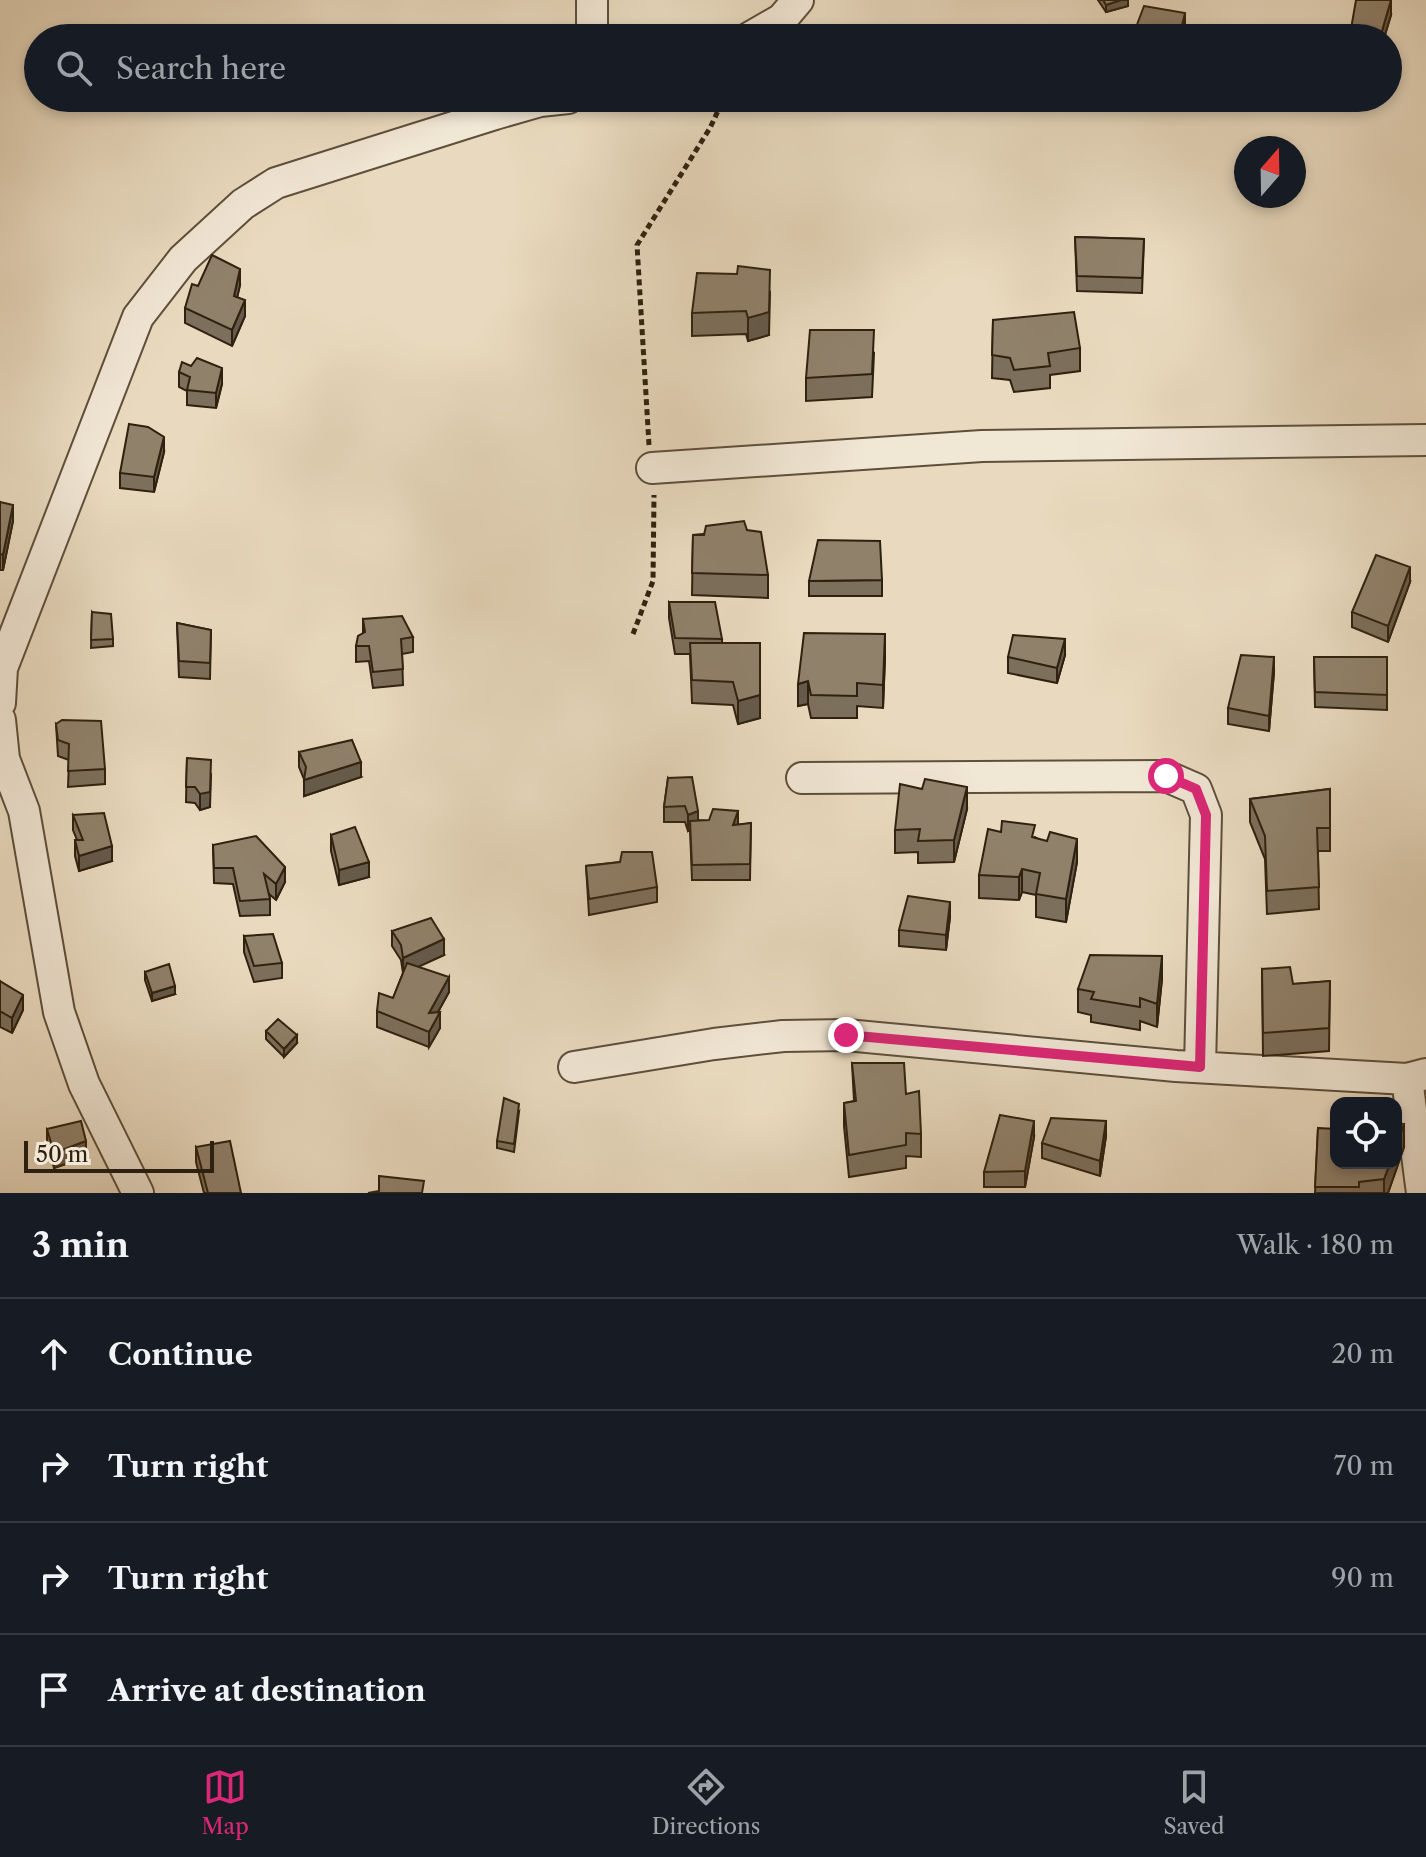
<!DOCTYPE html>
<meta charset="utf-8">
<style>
body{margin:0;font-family:"Libre Caslon Text",serif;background:#20242c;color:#f1f3f6}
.controls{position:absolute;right:24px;bottom:24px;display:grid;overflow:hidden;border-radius:16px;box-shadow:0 4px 12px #0003}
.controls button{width:72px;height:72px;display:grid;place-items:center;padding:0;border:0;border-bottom:2px solid #363941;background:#171b24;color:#f1f3f6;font:40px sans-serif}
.compass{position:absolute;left:1234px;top:136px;width:72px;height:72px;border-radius:50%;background:#171b24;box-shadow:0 4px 12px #0003;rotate:20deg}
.scale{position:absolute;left:24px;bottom:20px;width:190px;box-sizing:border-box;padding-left:8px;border:4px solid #2f210f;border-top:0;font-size:22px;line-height:28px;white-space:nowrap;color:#2f210f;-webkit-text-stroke:6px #f1e7d5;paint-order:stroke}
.stop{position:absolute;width:24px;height:24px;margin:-18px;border:6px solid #db2777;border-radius:50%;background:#fff}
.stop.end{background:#db2777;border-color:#fff;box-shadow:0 2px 8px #0008}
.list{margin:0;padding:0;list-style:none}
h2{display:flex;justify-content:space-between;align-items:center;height:104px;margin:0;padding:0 32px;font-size:34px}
h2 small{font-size:26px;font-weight:400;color:#9ea1a6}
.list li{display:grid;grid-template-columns:52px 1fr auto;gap:24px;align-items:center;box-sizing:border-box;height:112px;padding:0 32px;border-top:2px solid #363941}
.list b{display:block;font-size:30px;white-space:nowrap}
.list em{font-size:26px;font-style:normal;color:#9ea1a6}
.icon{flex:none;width:44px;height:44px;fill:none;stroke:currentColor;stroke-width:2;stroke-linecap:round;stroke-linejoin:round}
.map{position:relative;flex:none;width:1426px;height:1193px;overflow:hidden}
.search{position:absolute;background:#171b24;box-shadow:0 4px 12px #0003;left:24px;right:24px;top:24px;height:88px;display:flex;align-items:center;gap:20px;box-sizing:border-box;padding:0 28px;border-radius:44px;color:#9ea1a6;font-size:30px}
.sheet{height:552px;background:#171b24}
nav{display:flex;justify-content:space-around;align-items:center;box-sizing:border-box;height:112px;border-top:2px solid #363941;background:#171b24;font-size:22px;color:#9ea1a6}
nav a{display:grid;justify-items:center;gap:4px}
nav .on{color:#db2777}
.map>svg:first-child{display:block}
</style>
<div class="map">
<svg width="1426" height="1193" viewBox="0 0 1426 1193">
<rect width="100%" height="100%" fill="#e9dabf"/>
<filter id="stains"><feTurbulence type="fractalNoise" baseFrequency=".0025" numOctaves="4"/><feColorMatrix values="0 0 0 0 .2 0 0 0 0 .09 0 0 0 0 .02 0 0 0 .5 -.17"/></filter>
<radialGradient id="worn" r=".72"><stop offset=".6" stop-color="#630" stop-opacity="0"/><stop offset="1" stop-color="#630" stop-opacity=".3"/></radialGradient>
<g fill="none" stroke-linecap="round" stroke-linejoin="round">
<g stroke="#5e4f3b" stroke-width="34">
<path id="minor" d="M592 38V0
M749 38 782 19 798 0
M652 468 982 446 1426 440
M0 703 2 668 138 317 183 259 243 204 276 183 495 114 540 101 568 98
M0 720 4 759
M0 762 4 759 24 811 59 1012 84 1084 138 1193
M802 778 1166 776 1196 789 1206 815 1200 1067
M574 1067 714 1044 783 1036 846 1035 1176 1066 1407 1079 1426 1074
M1407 1079 1422 1193"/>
</g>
<path stroke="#2f210f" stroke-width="5" stroke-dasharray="6 4" stroke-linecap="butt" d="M649 445 637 245 710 128 724 98
M633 634 653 581 654 495"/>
<use href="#minor" stroke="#f1e7d5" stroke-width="30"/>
</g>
<path fill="#7c6f5c" stroke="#2f210f" stroke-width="2" d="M1098 0H1128V6L1106 12Z
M1391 15 1384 38H1351V29Z
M1299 98H1335L1331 110 1299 103Z
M1075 237 1144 239 1142 293 1077 291Z
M737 274 769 335 748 341 746 334 692 336V313Z
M240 285 237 297 245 316 232 346 185 323V308L198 286Z
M993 320 1080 348V371L1050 375V388L1014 392 1010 380 992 378Z
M874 353 872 397 806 401V378Z
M179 372 222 384 216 408 187 405V391L179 387Z
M164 452 154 492 120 488V473Z
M0 502 13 521 3 570H0Z
M747 530 768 575V598L692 595 693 535Z
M882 580V596H809V581Z
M1410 582 1388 642 1352 627V612Z
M669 602 722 639V643L760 718 738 724 733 705 692 703 690 654H675L669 618Z
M92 612 113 639V646L91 648Z
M363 619 413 637V652L402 654 403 685 373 688 369 661 356 662V646L363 633Z
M177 623 211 630 210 679 179 677Z
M1065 655 1057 683 1008 673V657Z
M885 657 883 708 857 706V718H811L808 704 798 706V684Z
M1314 657H1387V710L1315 707Z
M1274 672 1269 731 1228 724V708Z
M56 724 105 769V784L68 787 69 760 58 756Z
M299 752 361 777 304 796V779L299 767Z
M187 758 210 807 200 810 195 803 186 802Z
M668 778 698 820 738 825 751 823 750 880H692L690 830 688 831 685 822H664V807Z
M1330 789V851H1318L1319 909 1267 914 1265 859 1250 822V799Z
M967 809 954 862 918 863V852L895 853V830Z
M73 815 112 861 79 871 75 856V840H77L73 830Z
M331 835 369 877 339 885 331 851Z
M1035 837 1077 862 1066 922 1036 917V895L1022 892 1019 900 979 898V875Z
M213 845 285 882 276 900 269 894 270 899V915L240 916 233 884 214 883Z
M620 862 657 887V902L589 915 586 866Z
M950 917 946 950 899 946V930Z
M392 931 444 955 418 966 449 992 438 1012 440 1028 429 1047 377 1027V1011L393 998 403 973 401 960 392 946Z
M244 936 282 963V978L254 982 244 952Z
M1262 969 1293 984 1330 981 1329 1051 1263 1056Z
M145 972 175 994 152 1001 145 980Z
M1162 979 1157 1027 1140 1021V1030L1091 1022V1015L1078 1012V989Z
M0 981 23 1010 12 1033 0 1027Z
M266 1031 297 1043 284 1057 266 1039Z
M852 1063 906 1094 921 1134V1157L906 1156V1168L849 1177 844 1126V1103L854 1101Z
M519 1112 514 1152 497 1148V1141Z
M1318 1128 1404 1147 1388 1193H1315Z
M47 1129 86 1157 54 1168 47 1144Z
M1106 1136 1100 1176 1042 1158V1143Z
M1034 1137 1025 1187H984V1172Z
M196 1147 241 1193H204L196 1162Z"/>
<path fill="#655a4b" stroke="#2f210f" stroke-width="2" d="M1121 0H1128V6L1106 12V5Z
M1391 0V15L1384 38H1380Z
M1185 13V29L1182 38H1179Z
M1331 98H1335L1331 110Z
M240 269V285L234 312V296Z
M770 293 769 335 748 341V318Z
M245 300V316L232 346V330Z
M222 368V384L216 408V393Z
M164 437V452L154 492V477Z
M13 505V521L3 570V555Z
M1410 567V582L1388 642V626Z
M885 634V657L883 708V685Z
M1065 639V655L1057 683V668Z
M1274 657V672L1269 731V716Z
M808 681V704L798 706V684Z
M760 695V718L738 724V701Z
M361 762V777L304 796V780Z
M211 776 210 807 200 810V794Z
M967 787V809L954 862V840Z
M698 811V826L688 831V815Z
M738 811V827L733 825Z
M1077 839V862L1066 922V899Z
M112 846V861L79 871V856Z
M369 862V877L339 885V870Z
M285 867V882L276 900V884Z
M1022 869V892L1019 900V877Z
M950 902V917L946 950V935Z
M444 939V955L403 974V958Z
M1162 956V979L1157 1027V1004Z
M449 977V992L429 1028V1013Z
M175 986V994L152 1001V993Z
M23 995V1010L12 1033V1018Z
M440 1012V1028L429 1047V1032Z
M297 1035V1043L284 1057V1049Z
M1034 1121V1137L1025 1187V1171Z
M1106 1121V1136L1100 1176V1161Z
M1404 1124V1147L1388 1193H1384V1179L1390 1163H1396V1147Z
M86 1141V1157L54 1168V1153Z"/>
<path fill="#90816b" stroke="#2f210f" stroke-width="2" d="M1103 0H1121L1106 5Z
M1356 0H1391L1380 38H1376L1351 29Z
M1144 6 1185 13 1179 38H1132Z
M1075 237 1144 239 1142 278 1077 276Z
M212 255 240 269 234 296 245 300 232 330 185 308 192 284 198 286Z
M738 266 770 270 769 312 748 318 746 311 692 313 697 273 737 274Z
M1074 312 1080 348 1048 353 1050 366 1014 370 1010 358 992 355 993 320Z
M810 330H874L872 374 806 378Z
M197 358 222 368 216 393 187 390 190 377 179 372 182 362 191 366Z
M129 424 148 427 164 437 154 477 120 473Z
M0 502 13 505 3 555 0 554Z
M744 521 747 530 761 532 768 575 692 573 693 535H704L706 526Z
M818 540 880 541 882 580 809 581Z
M1376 555 1410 567 1388 626 1352 612Z
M669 602H715L722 639 675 638Z
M92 612 111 614 113 639 91 640Z
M402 616 413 637 401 639 403 669 373 672 369 646H356L358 636 365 632 363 619Z
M177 623 211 630 210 663 179 661Z
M804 633 885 634 883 685 857 683V696L811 695 808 681 798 684Z
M1013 635 1065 639 1057 668 1008 657Z
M690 643H760V695L738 701 733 682 692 680Z
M1241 655 1274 657 1269 716 1228 708Z
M1314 657H1387V695L1315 692Z
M62 720 101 721 105 769 68 771 69 744 58 740 56 724Z
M352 740 361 762 304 780 306 767 299 752Z
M187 758 211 760 210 792 200 794 195 787H186Z
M692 777 698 811 688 815 685 806 664 807 668 778Z
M925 779 967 787 954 840 918 841 920 829 895 830 900 784 922 789Z
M1330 789V828H1317L1319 887 1267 891 1265 836 1250 799Z
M713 809 738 811 733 825 751 823 750 864 692 865 690 821 709 820Z
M104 813 112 846 79 856 75 840H83L73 815Z
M1002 821 1035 825 1032 837 1047 841 1050 832 1077 839 1066 899 1036 894 1040 873 1022 869 1019 877 979 875 988 829 1001 832Z
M355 827 369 862 339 870 331 835Z
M256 836 285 867 276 884 264 874 270 899 240 901 233 868H214L213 845Z
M622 852H652L657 887 589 899 586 866 620 862Z
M908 896 950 902 946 935 899 930Z
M431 918 444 939 403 958 401 945 392 931Z
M273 934 282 963 254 966 244 936Z
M1090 955 1162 956 1157 1004 1140 998V1007L1091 999 1094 992 1078 989Z
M407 963 449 977 429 1013 440 1012 429 1032 377 1011 379 993 393 998Z
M169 964 175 986 152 993 145 972Z
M1290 967 1293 984 1330 981 1329 1028 1263 1033 1262 969Z
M0 981 23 995 12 1018 0 1011Z
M278 1019 297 1035 284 1049 266 1031Z
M852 1063H904L906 1094 919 1091 921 1134 906 1133V1145L849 1155 844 1103 856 1101Z
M504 1098 519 1104 514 1144 497 1141Z
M1000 1115 1034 1121 1025 1171 984 1172Z
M1051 1118 1106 1121 1100 1161 1042 1143Z
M81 1121 86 1141 54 1153 47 1129Z
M1396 1123 1404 1124 1396 1147Z
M1318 1128 1336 1129V1163H1390L1384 1179 1359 1182V1187H1315Z
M230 1141 241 1193H208L196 1147Z
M379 1176 424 1181 422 1193H368L379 1191Z"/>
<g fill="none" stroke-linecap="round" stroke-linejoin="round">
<path stroke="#db2777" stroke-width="10" d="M846 1035 1200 1067 1206 815 1196 789 1166 776"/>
</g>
<rect width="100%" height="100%" filter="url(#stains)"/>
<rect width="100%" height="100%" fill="url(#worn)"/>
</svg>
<div class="controls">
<button><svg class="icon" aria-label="locate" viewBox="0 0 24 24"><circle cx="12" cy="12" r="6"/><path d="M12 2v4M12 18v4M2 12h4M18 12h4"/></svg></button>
</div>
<svg class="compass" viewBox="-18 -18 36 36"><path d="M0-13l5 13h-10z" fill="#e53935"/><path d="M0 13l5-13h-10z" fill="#9ea1a6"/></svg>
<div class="scale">50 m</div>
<div class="stop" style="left:1166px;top:776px"></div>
<div class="stop end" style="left:846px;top:1035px"></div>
<div class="search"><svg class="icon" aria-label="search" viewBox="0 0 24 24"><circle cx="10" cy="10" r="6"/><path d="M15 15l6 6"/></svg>Search here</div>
</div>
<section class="sheet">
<h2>3 min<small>Walk · 180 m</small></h2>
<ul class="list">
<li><svg class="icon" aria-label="ahead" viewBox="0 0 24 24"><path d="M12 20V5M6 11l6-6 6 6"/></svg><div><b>Continue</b></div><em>20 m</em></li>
<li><svg class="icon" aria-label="right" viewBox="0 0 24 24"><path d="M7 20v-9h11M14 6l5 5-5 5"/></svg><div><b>Turn right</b></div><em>70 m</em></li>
<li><svg class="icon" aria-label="right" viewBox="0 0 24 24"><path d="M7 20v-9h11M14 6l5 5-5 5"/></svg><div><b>Turn right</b></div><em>90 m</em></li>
<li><svg class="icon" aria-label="arrive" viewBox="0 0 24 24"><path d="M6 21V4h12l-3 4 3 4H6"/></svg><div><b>Arrive at destination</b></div></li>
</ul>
</section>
<nav>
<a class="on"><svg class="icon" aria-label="map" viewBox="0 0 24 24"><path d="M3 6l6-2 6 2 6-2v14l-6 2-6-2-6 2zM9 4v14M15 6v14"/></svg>Map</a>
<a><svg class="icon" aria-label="directions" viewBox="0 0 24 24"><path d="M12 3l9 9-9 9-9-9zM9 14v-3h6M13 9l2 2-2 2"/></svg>Directions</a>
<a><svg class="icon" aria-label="saved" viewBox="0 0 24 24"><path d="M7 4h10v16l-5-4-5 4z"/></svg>Saved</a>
</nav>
